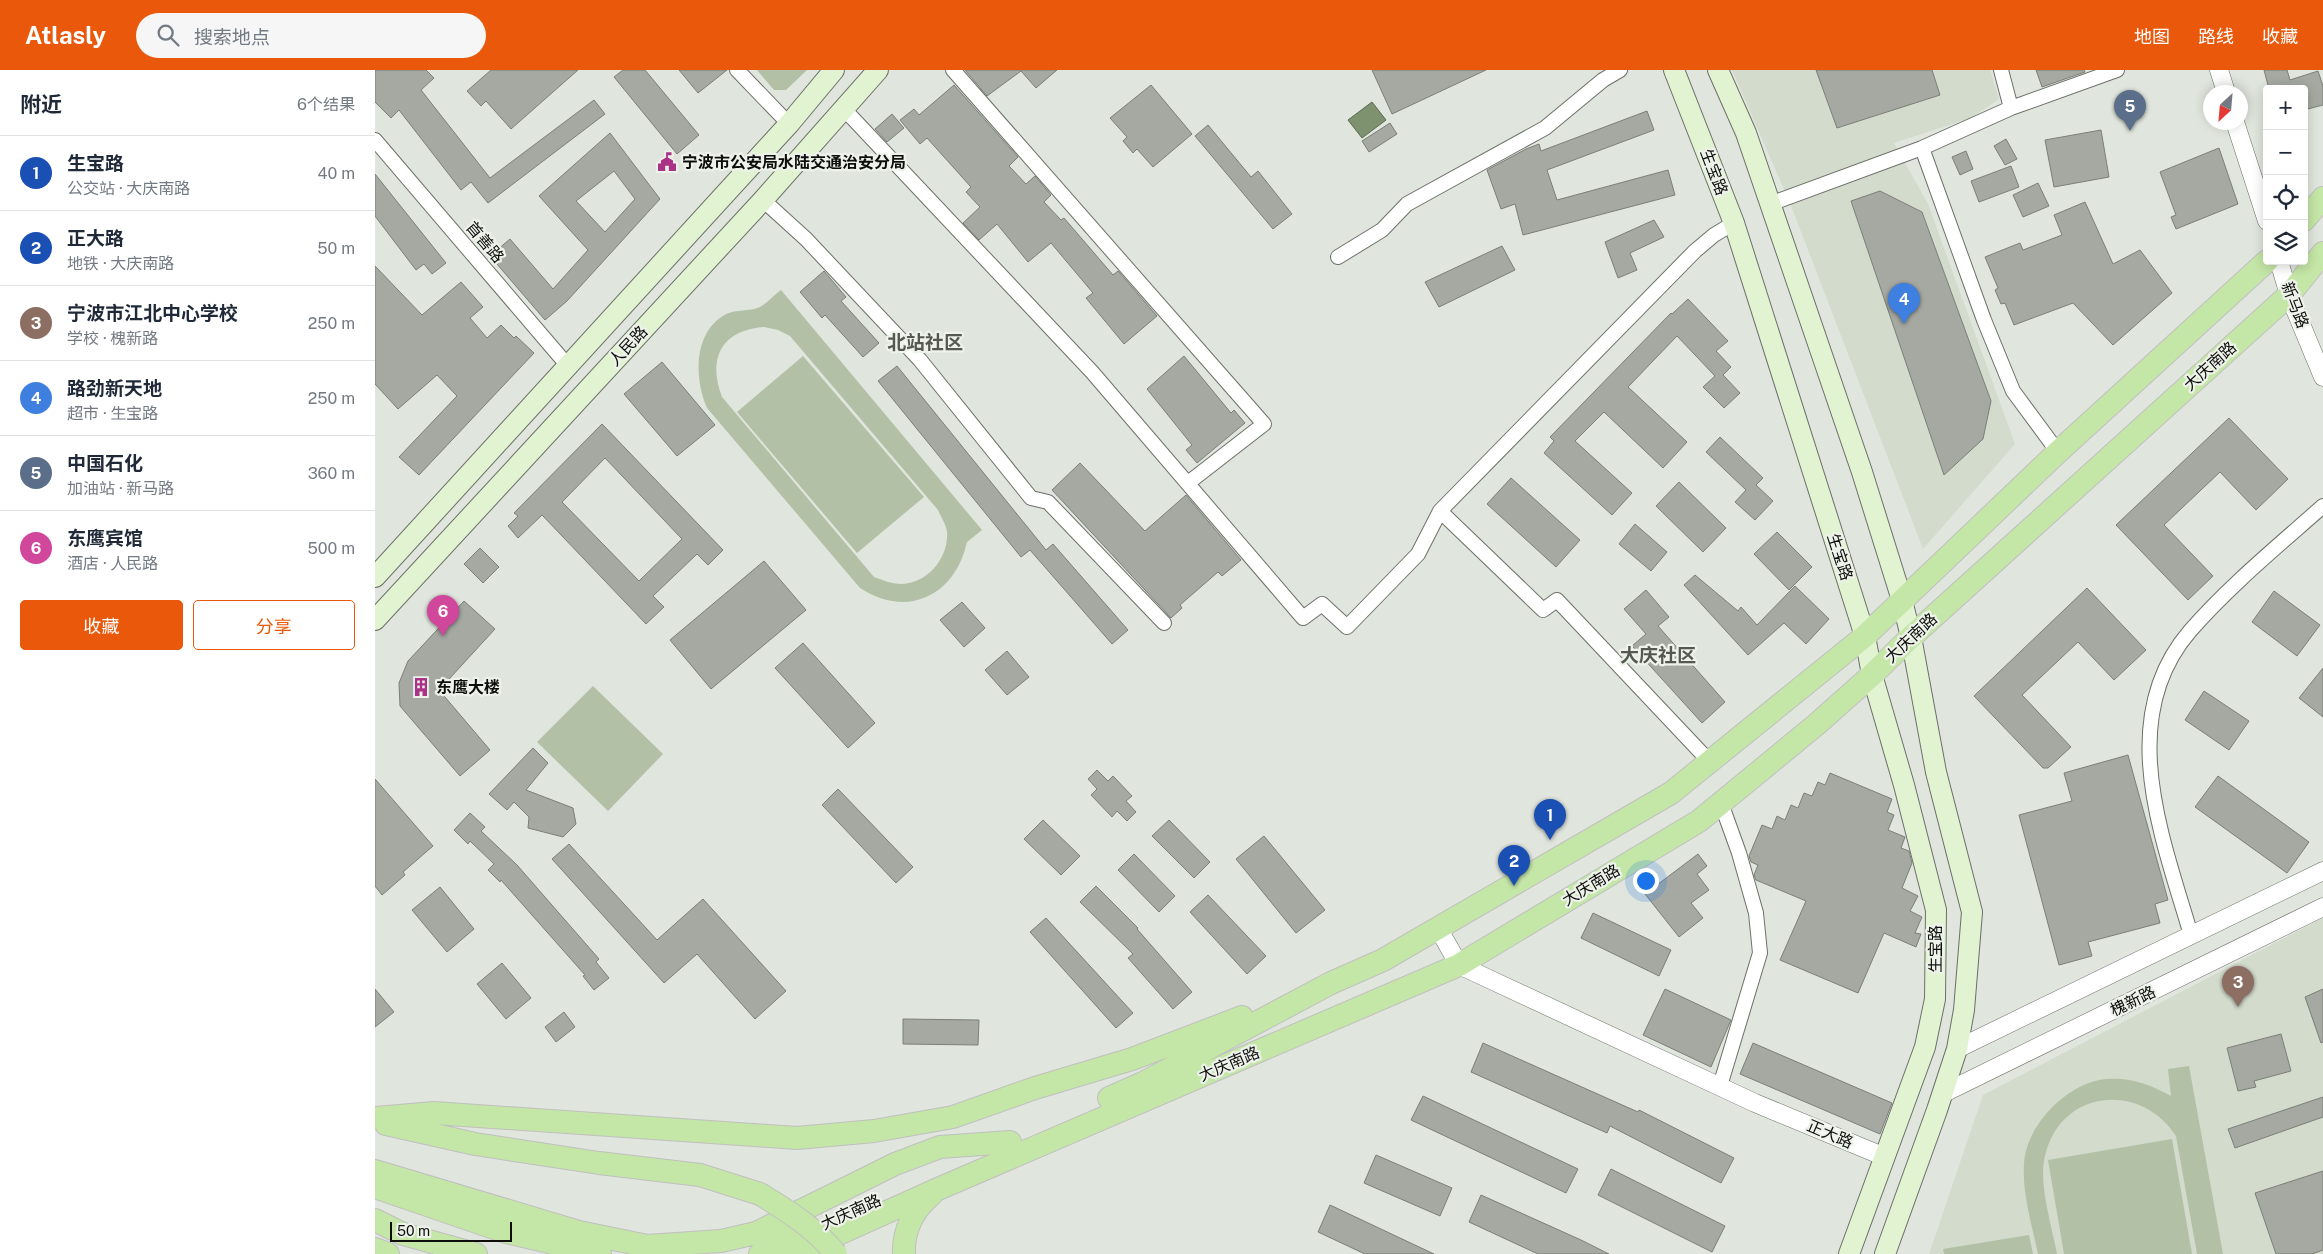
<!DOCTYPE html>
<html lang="zh">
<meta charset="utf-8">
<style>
body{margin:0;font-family:"Public Sans","Noto Sans SC",sans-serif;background:#f6f6f7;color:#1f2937}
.controls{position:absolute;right:15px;top:15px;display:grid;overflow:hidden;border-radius:5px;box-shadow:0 2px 12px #0003}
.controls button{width:45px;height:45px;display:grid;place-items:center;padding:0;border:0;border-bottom:1px solid #e0e1e3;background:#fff;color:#1f2937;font:25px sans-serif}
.compass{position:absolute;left:1828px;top:15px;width:45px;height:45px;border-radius:50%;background:#fff;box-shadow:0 2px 12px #0003;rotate:206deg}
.scale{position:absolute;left:15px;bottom:12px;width:122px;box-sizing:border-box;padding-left:5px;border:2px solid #0d0e0b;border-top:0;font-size:14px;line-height:18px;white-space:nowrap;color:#0d0e0b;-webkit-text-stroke:4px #edf2ea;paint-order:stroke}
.you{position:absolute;left:1270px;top:810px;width:18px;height:18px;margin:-12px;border:4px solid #fff;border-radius:50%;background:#1a73e8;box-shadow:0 0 0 8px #1a73e833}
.badge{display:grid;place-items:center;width:32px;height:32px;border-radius:50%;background:#ea580c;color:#fff;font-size:16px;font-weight:700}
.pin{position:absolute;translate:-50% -41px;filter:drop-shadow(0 1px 2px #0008)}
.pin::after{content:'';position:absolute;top:26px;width:18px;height:15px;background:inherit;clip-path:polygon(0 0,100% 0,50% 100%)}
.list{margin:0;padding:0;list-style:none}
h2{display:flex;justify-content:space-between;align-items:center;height:65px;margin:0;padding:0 20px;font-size:21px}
h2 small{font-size:16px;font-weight:400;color:#747a83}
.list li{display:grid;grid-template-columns:32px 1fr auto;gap:15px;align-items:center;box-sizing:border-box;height:75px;padding:0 20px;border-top:1px solid #e0e1e3}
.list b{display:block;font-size:19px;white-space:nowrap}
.list p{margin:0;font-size:16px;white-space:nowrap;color:#747a83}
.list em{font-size:16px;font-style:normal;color:#747a83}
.actions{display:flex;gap:10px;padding:15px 20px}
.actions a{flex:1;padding:11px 0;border:1px solid #ea580c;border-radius:5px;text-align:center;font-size:18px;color:#ea580c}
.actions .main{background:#ea580c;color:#fff}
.icon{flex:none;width:28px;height:28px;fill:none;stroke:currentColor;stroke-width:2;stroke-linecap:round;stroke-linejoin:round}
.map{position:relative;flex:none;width:1948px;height:1184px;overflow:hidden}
header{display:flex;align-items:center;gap:30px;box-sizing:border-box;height:70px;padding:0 25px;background:#ea580c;color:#fff}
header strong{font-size:24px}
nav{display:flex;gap:28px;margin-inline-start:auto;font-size:18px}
.search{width:350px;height:45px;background:#f6f6f7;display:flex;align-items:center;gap:12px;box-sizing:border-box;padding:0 18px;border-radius:28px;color:#747a83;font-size:19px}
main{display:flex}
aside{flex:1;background:#fff}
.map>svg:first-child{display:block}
</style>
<header>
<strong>Atlasly</strong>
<div class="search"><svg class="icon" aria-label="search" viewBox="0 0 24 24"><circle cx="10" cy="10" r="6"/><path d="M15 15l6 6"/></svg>搜索地点</div>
<nav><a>地图</a><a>路线</a><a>收藏</a></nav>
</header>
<main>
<aside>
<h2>附近<small>6个结果</small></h2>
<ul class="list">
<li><span class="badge" style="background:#1a4fb4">1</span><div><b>生宝路</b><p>公交站 · 大庆南路</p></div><em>40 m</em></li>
<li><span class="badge" style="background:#1a4fb4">2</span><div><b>正大路</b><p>地铁 · 大庆南路</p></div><em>50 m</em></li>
<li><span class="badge" style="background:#8d6e63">3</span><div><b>宁波市江北中心学校</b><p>学校 · 槐新路</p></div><em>250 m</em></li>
<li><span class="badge" style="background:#3f7fe0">4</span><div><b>路劲新天地</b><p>超市 · 生宝路</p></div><em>250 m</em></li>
<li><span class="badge" style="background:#5c6f8a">5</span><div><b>中国石化</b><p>加油站 · 新马路</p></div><em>360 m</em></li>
<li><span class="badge" style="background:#d1479c">6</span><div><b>东鹰宾馆</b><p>酒店 · 人民路</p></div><em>500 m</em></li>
</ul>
<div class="actions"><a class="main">收藏</a><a>分享</a></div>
</aside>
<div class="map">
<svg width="1948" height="1184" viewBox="0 0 1948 1184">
<rect width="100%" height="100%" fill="#e0e5dd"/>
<path fill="#d3dbcc" d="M1357 0H1615L1624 29 1596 48 1519 73 1553 134 1640 374 1548 479 1415 133Z
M1948 848V1184H1554L1608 1025Z"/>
<path fill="#b2c1a6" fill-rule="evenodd" d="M382 0H432L411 20H399Z
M406 220 607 460 592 472C580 526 532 549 485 518L332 338C319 308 318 262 351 244 362 239 374 242 385 237 392 233 399 225 406 220ZM389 257 403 260 415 266 563 440C566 447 571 454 572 462 574 488 552 514 526 514 516 514 508 510 499 507L347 327C332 288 347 260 389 257Z
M428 286 549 427 482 483 362 342Z
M218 616 288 684 233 741 162 672Z
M1814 996 1848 1184H1822L1801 1066C1766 1011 1685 1019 1670 1086 1663 1113 1677 1156 1682 1184H1663C1657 1155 1647 1123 1649 1094 1651 1055 1692 1013 1731 1009 1755 1007 1775 1014 1796 1026L1793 999Z
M1797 1069 1817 1184H1689L1673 1090Z
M1654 1165 1658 1184H1569L1568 1179Z"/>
<path fill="#7e926f" stroke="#5c6a51" d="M997 32 1011 50 987 68 973 50Z"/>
<path fill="#a5a9a2" stroke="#7b7f78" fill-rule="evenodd" d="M0 0H51L59 8 46 20 115 108 219 30 230 44 113 133 96 112 86 120 24 40 16 48 0 32Z
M116 0H203L136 59 111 31 106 36 92 21Z
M248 0H270L324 65 302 84 239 7Z
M304 0H352L323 23Z
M590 0H682L661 18 646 1 612 26Z
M997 0H1111L1017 44Z
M1441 0H1557L1565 25 1462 58Z
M1661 0H1709L1710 2 1667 17Z
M1889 0H1912L1915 10 1943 1 1948 16V35L1929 40V19H1894Z
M579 15 643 87 634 96 651 114 660 106 676 125 669 132 686 150 689 148 738 205 743 201 782 246 749 274 711 228 718 223 676 173 653 192 622 154 604 170 588 153 605 137 591 122 596 117 552 68 545 74 525 50 539 39 544 45Z
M776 15 817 64 778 97 762 79 758 83 748 71 752 67 735 48Z
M1272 41 1279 60 1172 100 1182 130 1293 100 1300 125 1148 165 1140 134 1126 139 1112 100 1151 79 1164 74 1166 81Z
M517 44 529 58 512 72 500 59Z
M1015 53 1022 64 994 82 987 71Z
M833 55 876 107 883 101 917 144 898 159 820 66Z
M1726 60 1734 107 1679 117 1670 70Z
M235 63 285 129 192 231 170 250 115 186 135 169 178 219 213 180 164 126ZM239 101 260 129 230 162 201 131Z
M1631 69 1642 89 1630 95 1619 76Z
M1844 78 1863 134 1801 159 1796 147 1801 145 1785 102Z
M1591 81 1598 99 1585 105 1577 87Z
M1636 96 1644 117 1604 132 1596 111Z
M0 104 71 193 57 204 49 194 41 200 0 146Z
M1663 113 1674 136 1648 147 1638 125Z
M1505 121 1547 142 1616 331 1608 369 1569 405 1476 131Z
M1710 132 1738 194 1765 180 1797 223 1738 275 1698 233 1639 255 1630 233 1626 234 1620 220 1623 218 1610 187 1645 173 1648 180 1687 165 1679 145Z
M1279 150 1289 167 1255 183 1262 200 1243 208 1230 172Z
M1127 176 1140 200 1064 237 1050 212Z
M0 196 47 245 86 212 108 237 95 248 112 268 126 255 139 268 141 266 159 283 44 405 24 387 82 326 62 305 23 339 0 314Z
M449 201 471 227 466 231 504 273 488 287 450 245 447 248 425 222Z
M1313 229 1353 271 1341 281 1356 297 1348 305 1365 323 1349 338 1328 317 1340 306 1302 266 1253 317 1312 372 1288 398 1229 342 1200 371 1257 423 1237 445 1169 383 1179 371 1175 367 1296 243 1297 244Z
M809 286 856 343 859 340 870 353 822 393 811 380 817 375 772 319Z
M287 292 340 355 302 386 249 324Z
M522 296 671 480 678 474 753 560 737 574 655 480 646 487 503 311Z
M1854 348 1913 409 1881 440 1845 402 1789 455 1838 506 1813 530 1741 455Z
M227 354 348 480 333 495 322 484 278 526 289 537 271 554 167 445 143 468 133 456 143 446 139 443ZM230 388 307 469 264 511 187 432Z
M1345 367 1388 408 1381 415 1398 431 1380 450 1360 432 1371 420 1331 382Z
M705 393 770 461 811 425 866 490 847 506 843 502 805 535 807 538 796 548 677 420Z
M1136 408 1205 470 1181 497 1112 434Z
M1304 412 1351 458 1328 482 1281 436Z
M1260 454 1292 482 1276 501 1244 474Z
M1402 462 1437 497 1414 520 1379 484Z
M105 478 124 497 108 513 89 494Z
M389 491 431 540 336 619 295 570Z
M1320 505 1363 541 1366 537 1382 555 1420 516 1454 549 1431 574 1409 553 1373 585 1309 515Z
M1712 518 1771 580 1739 610 1703 572 1647 625 1696 677 1673 698H1668L1599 626Z
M1271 520 1294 547 1283 556 1350 632 1327 653 1257 576 1271 564 1249 539Z
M1899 521 1945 555 1922 586 1877 552Z
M89 531 120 559 64 620 115 680 85 706 25 636 24 613 33 591Z
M587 532 610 558 589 577 565 550Z
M428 573 500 653 473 678 400 598Z
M632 581 654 607 632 625 610 600Z
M1948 598V647L1924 628Z
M1829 621 1874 651 1854 680 1810 650Z
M158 678 173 693 151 720 198 738 201 754 188 767 153 758 154 747 139 732 132 740 114 724Z
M1753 685 1793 830 1780 834 1785 853 1713 872 1717 886 1684 895 1644 745 1697 731 1689 703Z
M722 700 733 711 738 706 757 726 751 731 761 742 752 751 742 741 737 747 716 725 722 719 713 709Z
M1455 703 1517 729 1512 742 1519 745 1513 760 1530 767 1526 778 1534 781 1537 793 1527 818 1543 826 1535 841 1547 847 1540 863 1546 864 1541 877 1509 863 1483 923 1405 890 1431 831 1381 810 1379 805 1383 795 1376 792 1374 786 1387 755 1397 759 1402 746 1410 750 1416 735 1423 738 1429 723 1437 726 1443 712 1450 715Z
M1843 706 1934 772 1912 803 1820 737Z
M0 709 58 776 28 802 30 805 7 825 0 816Z
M463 719 538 797 521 813 447 735Z
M95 743 110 757 106 761 142 795 224 889 221 892 234 908 219 920 208 906 210 905 126 810 125 812 113 800 119 794 95 771 93 774 79 760Z
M668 750 705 786 686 805 649 769Z
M794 750 835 792 819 808 777 766Z
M889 766 950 840 921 863 861 789Z
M194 774 282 870 328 829 411 921 380 949 322 884 289 913 177 789Z
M759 784 800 826 784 842 743 800Z
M1323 784 1332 796 1322 804 1334 820 1316 833 1328 848 1304 867 1270 824Z
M721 816 763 858 762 859 817 922 798 939 753 888 758 884 705 832Z
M65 817 99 859 72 882 37 840Z
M833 825 891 886 872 904 815 842Z
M1218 843 1296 880 1284 906 1206 868Z
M671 848 758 943 741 958 655 862Z
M127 893 156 928 131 949 102 914Z
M0 919 19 942 0 957Z
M1290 919 1356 950 1336 997 1268 965Z
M1948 919V972L1946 973 1930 927Z
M189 942 200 957 181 972 170 957Z
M528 949 604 950 603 975 528 974Z
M1906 964 1916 1001 1879 1011 1881 1017 1863 1021 1852 978Z
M1108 973 1263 1042 1264 1040 1359 1088 1346 1113 1235 1056 1232 1063 1096 1002Z
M1378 973 1517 1033 1505 1064 1365 1004Z
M1048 1026 1203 1099 1191 1123 1036 1050Z
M1948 1027V1047L1860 1078 1853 1059Z
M1001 1085 1077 1118 1065 1146 989 1113Z
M1236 1099 1350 1156 1337 1182 1223 1125Z
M1948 1101V1180L1937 1184H1901L1880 1123Z
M1106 1125 1206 1170 1234 1184H1163L1094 1152Z
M955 1135 1059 1184H990L943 1162Z"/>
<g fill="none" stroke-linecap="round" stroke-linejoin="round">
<g stroke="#6c7069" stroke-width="16">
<path id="minor" d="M362 0 414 54
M578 0 889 354 813 413
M1626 0 1636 38
M469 39 717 302 928 548 947 534 972 557 1043 484 1065 441 1320 181 1339 165 1359 153
M0 70 193 296
M388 130 431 169 545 290 656 428 673 432 789 553
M1395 134 1547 78
M963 187 1007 160 1032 134 1170 58 1228 10 1245 0
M1683 382 1638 321 1609 250 1547 78 1636 38 1742 0
M1065 441 1168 540 1182 530 1335 692
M1816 865C1788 769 1739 649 1815 561 1853 517 1904 475 1948 436
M1345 1016 1385 883 1381 843 1364 783 1346 733"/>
</g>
<g stroke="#6c7069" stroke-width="19">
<path id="tertiary" d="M1844 0 1851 22
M1860 52 1892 151
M1904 191 1914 225 1948 307
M1063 858 1084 895 1380 1033 1510 1087
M1582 979 1948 801
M1567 1024 1948 837"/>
</g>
<g stroke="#6c7069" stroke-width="22">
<path id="secondary" d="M1299 0 1359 153 1490 566 1497 605 1529 715 1561 840 1560 929 1550 977 1474 1184
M1343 0 1371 63 1487 402 1527 530 1536 567 1561 702 1597 842 1589 940 1582 979 1562 1040 1510 1184
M0 507 414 54 459 0
M0 550 388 130 503 0"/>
</g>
<g stroke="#c0c0c0" stroke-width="24">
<path id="primary" d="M1929 150 1948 128
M734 1028 768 1013 956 913 1008 890 1296 723 1490 566 1683 382 1892 191
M0 1048 59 1043 422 1068 499 1061 578 1047 660 1018 757 989 867 947
M11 1054 100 1074 224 1093 325 1105 385 1124
M0 1101 204 1162 287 1179
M0 1117 131 1162 225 1184
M0 1150 28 1164 101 1184
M272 1176 346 1171 381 1163 520 1094 565 1077 635 1072
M0 1179 13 1184
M385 1184 435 1161
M419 1184 563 1119 1084 895 1324 751 1442 654 1497 605 1536 567 1914 225 1948 183
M529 1184C528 1160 539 1139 557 1124"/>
</g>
<use href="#minor" stroke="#fff" stroke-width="14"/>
<use href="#tertiary" stroke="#fff" stroke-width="18"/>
<use href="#secondary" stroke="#e2f3d2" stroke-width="20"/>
<use href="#primary" stroke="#c4e6a6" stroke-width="22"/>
<g stroke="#c0c0c0" stroke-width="24" stroke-linecap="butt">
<path id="primary-bridge" d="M385 1124C413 1141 440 1158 461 1184"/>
</g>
<use href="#primary-bridge" stroke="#c4e6a6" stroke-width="22"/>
</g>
<defs>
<g id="civic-bare" transform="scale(1.5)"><path d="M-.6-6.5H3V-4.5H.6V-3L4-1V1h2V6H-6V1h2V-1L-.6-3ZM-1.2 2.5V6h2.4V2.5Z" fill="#aa3287" stroke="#edf2ea" stroke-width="2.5" paint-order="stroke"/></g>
<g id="building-bare" transform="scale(1.5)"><path d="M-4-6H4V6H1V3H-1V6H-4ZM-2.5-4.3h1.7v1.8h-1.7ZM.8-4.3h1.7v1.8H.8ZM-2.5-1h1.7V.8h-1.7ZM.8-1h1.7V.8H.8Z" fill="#aa3287" stroke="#edf2ea" stroke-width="2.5" paint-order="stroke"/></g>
</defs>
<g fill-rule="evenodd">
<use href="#civic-bare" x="292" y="92"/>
<use href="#building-bare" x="46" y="617"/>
</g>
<g text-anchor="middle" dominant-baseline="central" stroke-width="4.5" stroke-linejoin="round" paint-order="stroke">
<g font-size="16" font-weight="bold" fill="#0d0e0b" stroke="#edf2ea" text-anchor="start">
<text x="307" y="92">宁波市公安局水陆交通治安分局</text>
<text x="61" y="617">东鹰大楼</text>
</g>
<g font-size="16" fill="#0d0e0b" stroke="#edf2ea">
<text transform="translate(1339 102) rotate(69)">生宝路</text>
<text transform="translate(110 172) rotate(50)">首善路</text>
<text transform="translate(1920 235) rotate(69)">新马路</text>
<text transform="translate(253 276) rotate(-47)">人民路</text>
<text transform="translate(1835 296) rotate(-42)">大庆南路</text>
<text transform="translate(1465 487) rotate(72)">生宝路</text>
<text transform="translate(1536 568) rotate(-43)">大庆南路</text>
<text transform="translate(1216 815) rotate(-31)">大庆南路</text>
<text transform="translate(1560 879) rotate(-90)">生宝路</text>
<text transform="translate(1758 931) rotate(-26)">槐新路</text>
<text transform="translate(854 994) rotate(-23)">大庆南路</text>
<text transform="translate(1455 1064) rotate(23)">正大路</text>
<text transform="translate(476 1142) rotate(-24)">大庆南路</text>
</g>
<g font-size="19" font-weight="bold" fill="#545851" stroke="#edf2ea">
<text x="550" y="272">北站社区</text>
<text x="1283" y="585">大庆社区</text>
</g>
</g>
</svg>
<div class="controls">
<button>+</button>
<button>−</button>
<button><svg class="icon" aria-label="locate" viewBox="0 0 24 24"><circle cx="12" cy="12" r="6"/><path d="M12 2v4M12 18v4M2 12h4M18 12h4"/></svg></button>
<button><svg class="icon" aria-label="layers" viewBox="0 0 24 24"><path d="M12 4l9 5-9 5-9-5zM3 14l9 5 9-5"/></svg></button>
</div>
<svg class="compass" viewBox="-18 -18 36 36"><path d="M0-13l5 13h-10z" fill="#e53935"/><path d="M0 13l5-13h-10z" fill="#747a83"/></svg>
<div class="scale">50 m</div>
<div class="you"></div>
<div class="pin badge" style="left:1175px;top:770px;background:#1a4fb4">1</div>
<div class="pin badge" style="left:1139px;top:816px;background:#1a4fb4">2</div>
<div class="pin badge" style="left:1863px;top:937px;background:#8d6e63">3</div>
<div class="pin badge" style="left:1529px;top:254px;background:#3f7fe0">4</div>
<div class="pin badge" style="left:1755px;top:61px;background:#5c6f8a">5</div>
<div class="pin badge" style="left:68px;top:566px;background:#d1479c">6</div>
</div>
</main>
